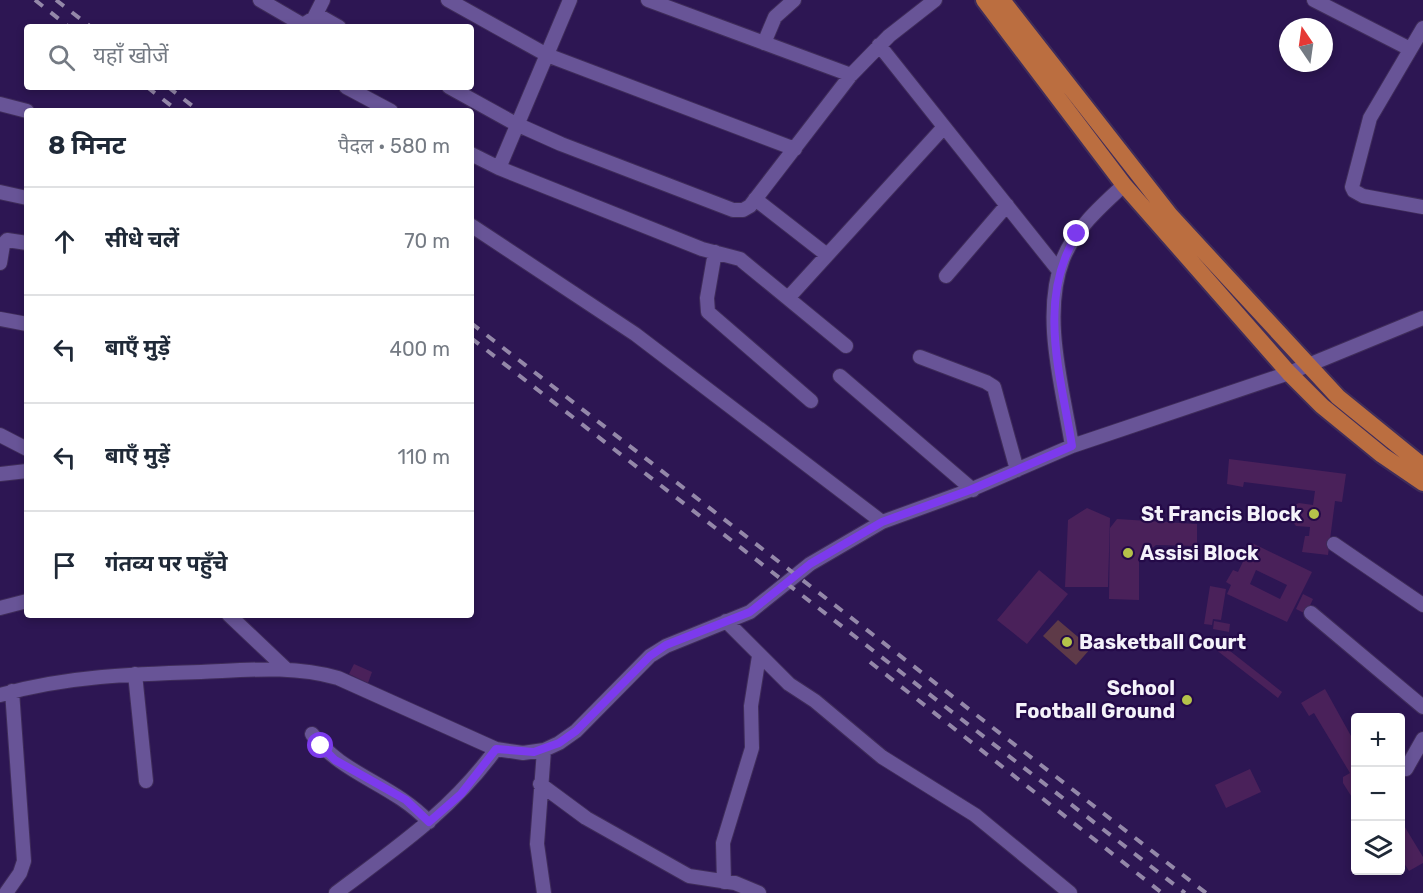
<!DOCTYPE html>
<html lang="hi">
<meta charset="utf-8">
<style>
body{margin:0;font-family:Rubik,"Noto Sans Devanagari",sans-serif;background:#f2f2f3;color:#1f2937}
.controls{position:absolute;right:18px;bottom:18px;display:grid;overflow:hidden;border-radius:6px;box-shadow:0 3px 9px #0003}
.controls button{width:54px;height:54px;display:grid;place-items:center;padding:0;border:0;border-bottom:2px solid #e0e1e3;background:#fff;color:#1f2937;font:30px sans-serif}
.compass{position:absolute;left:1279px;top:18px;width:54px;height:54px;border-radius:50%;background:#fff;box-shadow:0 3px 9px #0003;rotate:347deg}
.stop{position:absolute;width:18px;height:18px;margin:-14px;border:4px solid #7c3aed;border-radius:50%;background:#fff}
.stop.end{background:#7c3aed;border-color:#fff;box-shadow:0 2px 6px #0008}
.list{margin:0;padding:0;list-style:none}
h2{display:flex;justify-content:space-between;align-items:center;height:78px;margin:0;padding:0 24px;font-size:26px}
h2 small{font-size:20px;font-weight:400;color:#747a83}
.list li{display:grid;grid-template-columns:39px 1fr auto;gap:18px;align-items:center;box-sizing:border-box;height:108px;padding:0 24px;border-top:2px solid #e0e1e3}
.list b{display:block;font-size:22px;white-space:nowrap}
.list em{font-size:20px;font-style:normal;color:#747a83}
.icon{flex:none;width:33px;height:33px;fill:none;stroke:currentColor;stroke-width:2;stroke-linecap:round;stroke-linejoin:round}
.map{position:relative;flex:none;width:1423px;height:893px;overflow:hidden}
.search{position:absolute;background:#fff;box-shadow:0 3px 9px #0003;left:24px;top:24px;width:450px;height:66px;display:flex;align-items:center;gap:15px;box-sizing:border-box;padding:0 21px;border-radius:6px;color:#747a83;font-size:22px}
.panel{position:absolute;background:#fff;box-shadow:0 3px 9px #0003;left:24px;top:108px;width:450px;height:510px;border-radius:6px}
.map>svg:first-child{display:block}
</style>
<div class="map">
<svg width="1423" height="893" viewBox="0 0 1423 893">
<rect width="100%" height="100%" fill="#2d1653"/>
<path fill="#5e3a48" d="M1058 620 1091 648 1076 665 1043 636Z"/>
<path fill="#4a215a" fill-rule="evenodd" d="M1229 459 1346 474 1342 502 1335 501 1328 555 1302 552 1305 536H1309L1310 527 1296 526 1293 522 1295 505 1299 503 1313 505 1315 491 1244 482 1243 487 1227 484Z
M1087 508 1110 518 1108 587H1065L1068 520Z
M1117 519 1197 524V546L1156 545 1139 560V600L1109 599 1110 528Z
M1252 543 1312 572 1287 622 1227 594 1231 585 1226 582 1233 570 1238 572ZM1256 570 1287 585 1280 599 1250 584Z
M1039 570 1068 594 1027 644 997 620Z
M1210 586 1226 589 1221 620 1213 619 1212 625 1204 624Z
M1303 594 1313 599 1306 614 1296 609Z
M1214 621 1230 624 1229 632 1213 629Z
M1211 636 1282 692 1278 698 1206 642Z
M354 664 372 672 368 683 349 674Z
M1325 689 1356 745V798L1353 799 1343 783V777L1350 773 1314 713 1309 716 1301 703Z
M1250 769 1261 792 1226 808 1215 785Z
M1400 819 1423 857V863L1409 871 1400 857Z"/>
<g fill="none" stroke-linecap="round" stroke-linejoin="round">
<g stroke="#3f2c5a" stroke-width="16">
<path id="minor" d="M260 0 303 25 314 18 323 0
M448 0 547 55 795 149
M648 0 851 75
M1314 0 1410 49
M316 14 339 27
M1423 28 1370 118 1352 187 1354 191 1363 196 1423 207
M764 43 775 17 794 0
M879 45 1059 271
M346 87 391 111
M449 87 514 123 561 144 733 210H743L750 206 851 75 889 36 935 0
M0 104 27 111
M471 154 499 168 702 249 740 259 846 346
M499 168 570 0
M0 192 27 198
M755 199 827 255
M472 226 635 334 882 522
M715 252 707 298 708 312 811 401
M0 263 3 245 7 240 27 243
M946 276 1007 205
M789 297 944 127
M0 319 27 324
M920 357 986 382 994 387 1017 470
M840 376 973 490
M0 435 27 449
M1072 446C1063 389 1041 316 1063 259 1075 229 1101 206 1124 185
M0 474 27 471
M1334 544 1423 605
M0 608 27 601
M1311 613 1423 707
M229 615 285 668
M726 621 789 684 815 701 882 757 975 815 1070 893
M135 674 146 781
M0 695C66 676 133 674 201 672 248 670 292 665 338 678L496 749 523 753 544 750 559 743 576 731 650 656 666 646 750 612 810 564 882 522 970 490 1072 446 1289 373 1423 318
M312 734C342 775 392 783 429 822
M1406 769 1423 739
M540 784 586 818 689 876 735 883 759 893
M724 882 723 843 752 748 751 706 759 656
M6 893 20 873 24 861 12 691
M336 893C397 847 451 811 496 749
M544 893 537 844 544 750"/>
</g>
<g stroke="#3f2c5a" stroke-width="20">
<path id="major" d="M984 0 1124 185 1289 373 1322 406 1382 455 1423 483
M1002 0 1170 215 1338 397 1423 466"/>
</g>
<use href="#minor" stroke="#685497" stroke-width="14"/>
<use href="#major" stroke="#bb6e40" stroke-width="16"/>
<path stroke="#9488a9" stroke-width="4" stroke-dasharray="10 10" stroke-linecap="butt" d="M35 0 69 27
M56 0 91 27
M147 87 178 111
M168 87 199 111
M471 323 1206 893
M471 338 1185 893
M870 662 1162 893"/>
</g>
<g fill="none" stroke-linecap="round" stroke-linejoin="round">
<path stroke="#7c3aed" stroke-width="8" d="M321 746 335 760 406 800 429 822 461 794 496 749 534 752 559 743 576 731 650 656 666 645 750 612 810 564 882 522 970 490 1072 446C1061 376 1036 300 1077 234"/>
</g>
<g fill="#b4c24a" stroke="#240a48" stroke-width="2">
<circle cx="1314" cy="514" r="6"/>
<circle cx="1128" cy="553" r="6"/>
<circle cx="1067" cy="642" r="6"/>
<circle cx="1187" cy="700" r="6"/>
</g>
<g text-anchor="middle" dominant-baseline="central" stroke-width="4.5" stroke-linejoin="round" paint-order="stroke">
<g font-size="20" font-weight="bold" fill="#f4f2fa" stroke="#240a48" text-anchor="end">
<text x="1302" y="514">St Francis Block</text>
<text x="1140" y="553" text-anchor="start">Assisi Block</text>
<text x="1079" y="642" text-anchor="start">Basketball Court</text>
<text x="1175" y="688">School<tspan x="1175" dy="23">Football Ground</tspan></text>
</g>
</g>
</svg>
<div class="controls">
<button>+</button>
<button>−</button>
<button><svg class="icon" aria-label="layers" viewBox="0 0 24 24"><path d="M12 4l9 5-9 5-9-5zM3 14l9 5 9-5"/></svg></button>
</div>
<svg class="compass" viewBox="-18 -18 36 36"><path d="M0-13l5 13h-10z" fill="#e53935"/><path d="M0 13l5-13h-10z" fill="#747a83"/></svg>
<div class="stop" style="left:321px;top:746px"></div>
<div class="stop end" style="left:1077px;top:234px"></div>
<div class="search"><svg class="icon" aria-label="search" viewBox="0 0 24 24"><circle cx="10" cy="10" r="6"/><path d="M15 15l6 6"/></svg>यहाँ खोजें</div>
<section class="panel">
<h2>8 मिनट<small>पैदल · 580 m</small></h2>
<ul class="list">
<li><svg class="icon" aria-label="ahead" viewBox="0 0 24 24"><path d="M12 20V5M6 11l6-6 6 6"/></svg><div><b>सीधे चलें</b></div><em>70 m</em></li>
<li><svg class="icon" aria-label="left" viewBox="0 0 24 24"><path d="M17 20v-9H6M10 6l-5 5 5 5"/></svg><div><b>बाएँ मुड़ें</b></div><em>400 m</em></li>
<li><svg class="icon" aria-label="left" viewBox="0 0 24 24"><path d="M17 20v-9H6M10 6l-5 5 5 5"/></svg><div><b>बाएँ मुड़ें</b></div><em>110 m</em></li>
<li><svg class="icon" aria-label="arrive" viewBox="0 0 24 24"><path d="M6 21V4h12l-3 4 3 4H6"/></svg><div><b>गंतव्य पर पहुँचे</b></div></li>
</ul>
</section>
</div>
